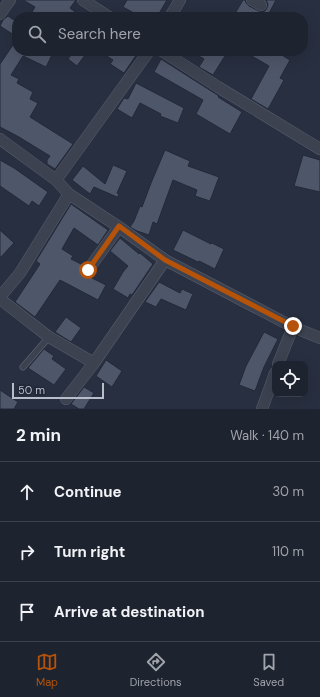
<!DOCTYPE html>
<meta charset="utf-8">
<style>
body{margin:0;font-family:"DM Sans",sans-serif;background:#262b38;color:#f1f3f6}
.controls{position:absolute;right:12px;bottom:12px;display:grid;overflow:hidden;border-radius:8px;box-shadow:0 4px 16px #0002}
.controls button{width:36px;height:36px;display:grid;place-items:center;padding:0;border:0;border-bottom:1px solid #3c404c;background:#1e2330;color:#f1f3f6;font:20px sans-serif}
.scale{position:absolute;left:12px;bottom:10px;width:92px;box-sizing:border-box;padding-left:4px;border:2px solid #b9bdca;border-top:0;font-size:11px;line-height:14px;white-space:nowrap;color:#b9bdca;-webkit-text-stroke:3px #212736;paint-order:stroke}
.stop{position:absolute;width:12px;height:12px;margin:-9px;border:3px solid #b45309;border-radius:50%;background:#fff}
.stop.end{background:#b45309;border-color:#fff;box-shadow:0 1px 4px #0008}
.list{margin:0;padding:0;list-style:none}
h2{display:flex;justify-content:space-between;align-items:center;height:52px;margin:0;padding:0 16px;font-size:17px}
h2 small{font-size:13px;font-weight:400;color:#a1a4ab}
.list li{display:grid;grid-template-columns:26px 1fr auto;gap:12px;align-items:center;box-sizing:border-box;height:60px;padding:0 16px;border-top:1px solid #3c404c}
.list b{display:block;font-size:15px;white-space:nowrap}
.list em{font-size:13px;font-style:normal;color:#a1a4ab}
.icon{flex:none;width:22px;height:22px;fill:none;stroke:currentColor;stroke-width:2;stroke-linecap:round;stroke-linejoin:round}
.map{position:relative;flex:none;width:320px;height:409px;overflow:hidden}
.search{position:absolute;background:#1e2330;box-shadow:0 4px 16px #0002;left:12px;right:12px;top:12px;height:44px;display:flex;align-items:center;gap:10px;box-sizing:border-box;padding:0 14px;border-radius:16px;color:#a1a4ab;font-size:15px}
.sheet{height:232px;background:#1e2330}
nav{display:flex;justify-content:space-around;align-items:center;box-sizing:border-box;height:56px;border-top:1px solid #3c404c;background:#1e2330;font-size:11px;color:#a1a4ab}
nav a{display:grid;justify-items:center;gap:2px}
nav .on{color:#b45309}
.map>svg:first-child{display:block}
</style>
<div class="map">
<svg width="320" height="409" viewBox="0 0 320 409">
<rect width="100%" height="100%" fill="#282f40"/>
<path fill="#4e5669" stroke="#232938" d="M23 0H76L70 8 82 17H29L35 7Z
M127 0H167L157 17H143L135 12 134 13 123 7Z
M243 0H245L246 3 249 6 261 12 265 11 267 8 268 4 266 0H276L267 17H233Z
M8 16 17 22V37L0 26 3 20Z
M17 39V51H54L46 67 23 56 11 75 19 79 17 83 33 92 30 99 38 103 30 117 73 144 55 169 47 164V160L50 156 19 137 0 127V64Z
M74 51H88L77 66 68 59Z
M99 51H139L124 73 110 64 113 60Z
M190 51H228L213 75 199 67 204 59Z
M243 51H275L290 60 280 78 284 80 268 109 251 99 269 66Z
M161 59 219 96 218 97 242 112 230 134 196 114 203 100 154 72Z
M136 83 184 108 178 123 160 116 161 114 140 103 132 118 117 109 124 98 128 99Z
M165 150 190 161 188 166 219 177 210 201 195 196 197 190 173 180 157 224 153 222 149 235 137 231 130 227 134 221 140 206 142 207 151 183Z
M303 155 320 160V192L294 186Z
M0 160 14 168 48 192 39 206 32 201 29 206 0 186Z
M113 165 127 171 117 193 119 195 117 197 94 187 90 194 72 180 83 166 105 184Z
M71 204 108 230 98 245 74 228 62 249 73 256 71 259 83 265 81 270 82 272 84 275 87 277H90L106 285 98 300 60 280 35 317 15 302 40 264 36 261Z
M0 230 14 243 0 258Z
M183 230 211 244 212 243 224 249 215 269 199 261 198 262 173 250Z
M120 238 139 254 140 253 153 264 132 295 130 294 128 298 113 289 123 272 128 266 110 251Z
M159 282 180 293 182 289 193 294 186 310 161 299 156 307 145 302Z
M66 317 81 328 71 342 55 332Z
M264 332 278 339 264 367 255 391 239 385 246 366Z
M44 349 54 356 52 359 66 369 54 385 28 368Z
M106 360 122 371 112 387 96 376Z
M84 387 94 393 84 409H79L71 404Z
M0 390 18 402 14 409H0Z"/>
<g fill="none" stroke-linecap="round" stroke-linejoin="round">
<g stroke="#575d6b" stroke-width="7">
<path id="service" d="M23 367 49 337"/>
</g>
<g stroke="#575d6b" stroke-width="12">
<path id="minor" d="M83 0 109 17
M252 0 261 5
M0 14 10 0
M170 17 180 0
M162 51 218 87 320 149
M0 139 56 180 69 194 119 227 165 260 293 327 320 338
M56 180 149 51
M88 270 119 227
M0 297 20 273 69 194
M0 299 49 337 94 363
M278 364 293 327
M66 399 94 363 165 260
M262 409 275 373"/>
</g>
<use href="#service" stroke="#3c4250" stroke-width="5.5"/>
<use href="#minor" stroke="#3c4250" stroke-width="11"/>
</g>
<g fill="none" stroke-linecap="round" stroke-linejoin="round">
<path stroke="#b45309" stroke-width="5" d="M88 270 119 226 165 260 293 326"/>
</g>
</svg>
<div class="controls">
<button><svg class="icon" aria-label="locate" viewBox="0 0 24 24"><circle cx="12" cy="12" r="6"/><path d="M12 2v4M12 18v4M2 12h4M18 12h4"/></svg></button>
</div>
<div class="scale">50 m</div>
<div class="stop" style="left:88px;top:270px"></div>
<div class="stop end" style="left:293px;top:326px"></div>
<div class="search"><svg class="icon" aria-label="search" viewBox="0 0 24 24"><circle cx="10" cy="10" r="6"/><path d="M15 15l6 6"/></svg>Search here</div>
</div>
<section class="sheet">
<h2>2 min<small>Walk · 140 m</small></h2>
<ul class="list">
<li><svg class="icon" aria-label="ahead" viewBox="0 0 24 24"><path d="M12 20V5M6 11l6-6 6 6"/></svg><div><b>Continue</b></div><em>30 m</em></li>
<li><svg class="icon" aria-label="right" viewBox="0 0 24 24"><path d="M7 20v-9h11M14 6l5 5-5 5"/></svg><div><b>Turn right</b></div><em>110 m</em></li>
<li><svg class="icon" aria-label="arrive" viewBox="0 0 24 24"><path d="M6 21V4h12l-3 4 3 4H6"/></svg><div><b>Arrive at destination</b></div></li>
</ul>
</section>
<nav>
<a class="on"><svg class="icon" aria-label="map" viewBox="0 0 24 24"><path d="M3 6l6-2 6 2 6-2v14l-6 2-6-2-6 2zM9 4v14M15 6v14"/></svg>Map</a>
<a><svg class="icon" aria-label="directions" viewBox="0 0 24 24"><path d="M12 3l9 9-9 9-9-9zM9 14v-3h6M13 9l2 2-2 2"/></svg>Directions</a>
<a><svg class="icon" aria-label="saved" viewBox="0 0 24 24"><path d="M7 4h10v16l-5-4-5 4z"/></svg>Saved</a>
</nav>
